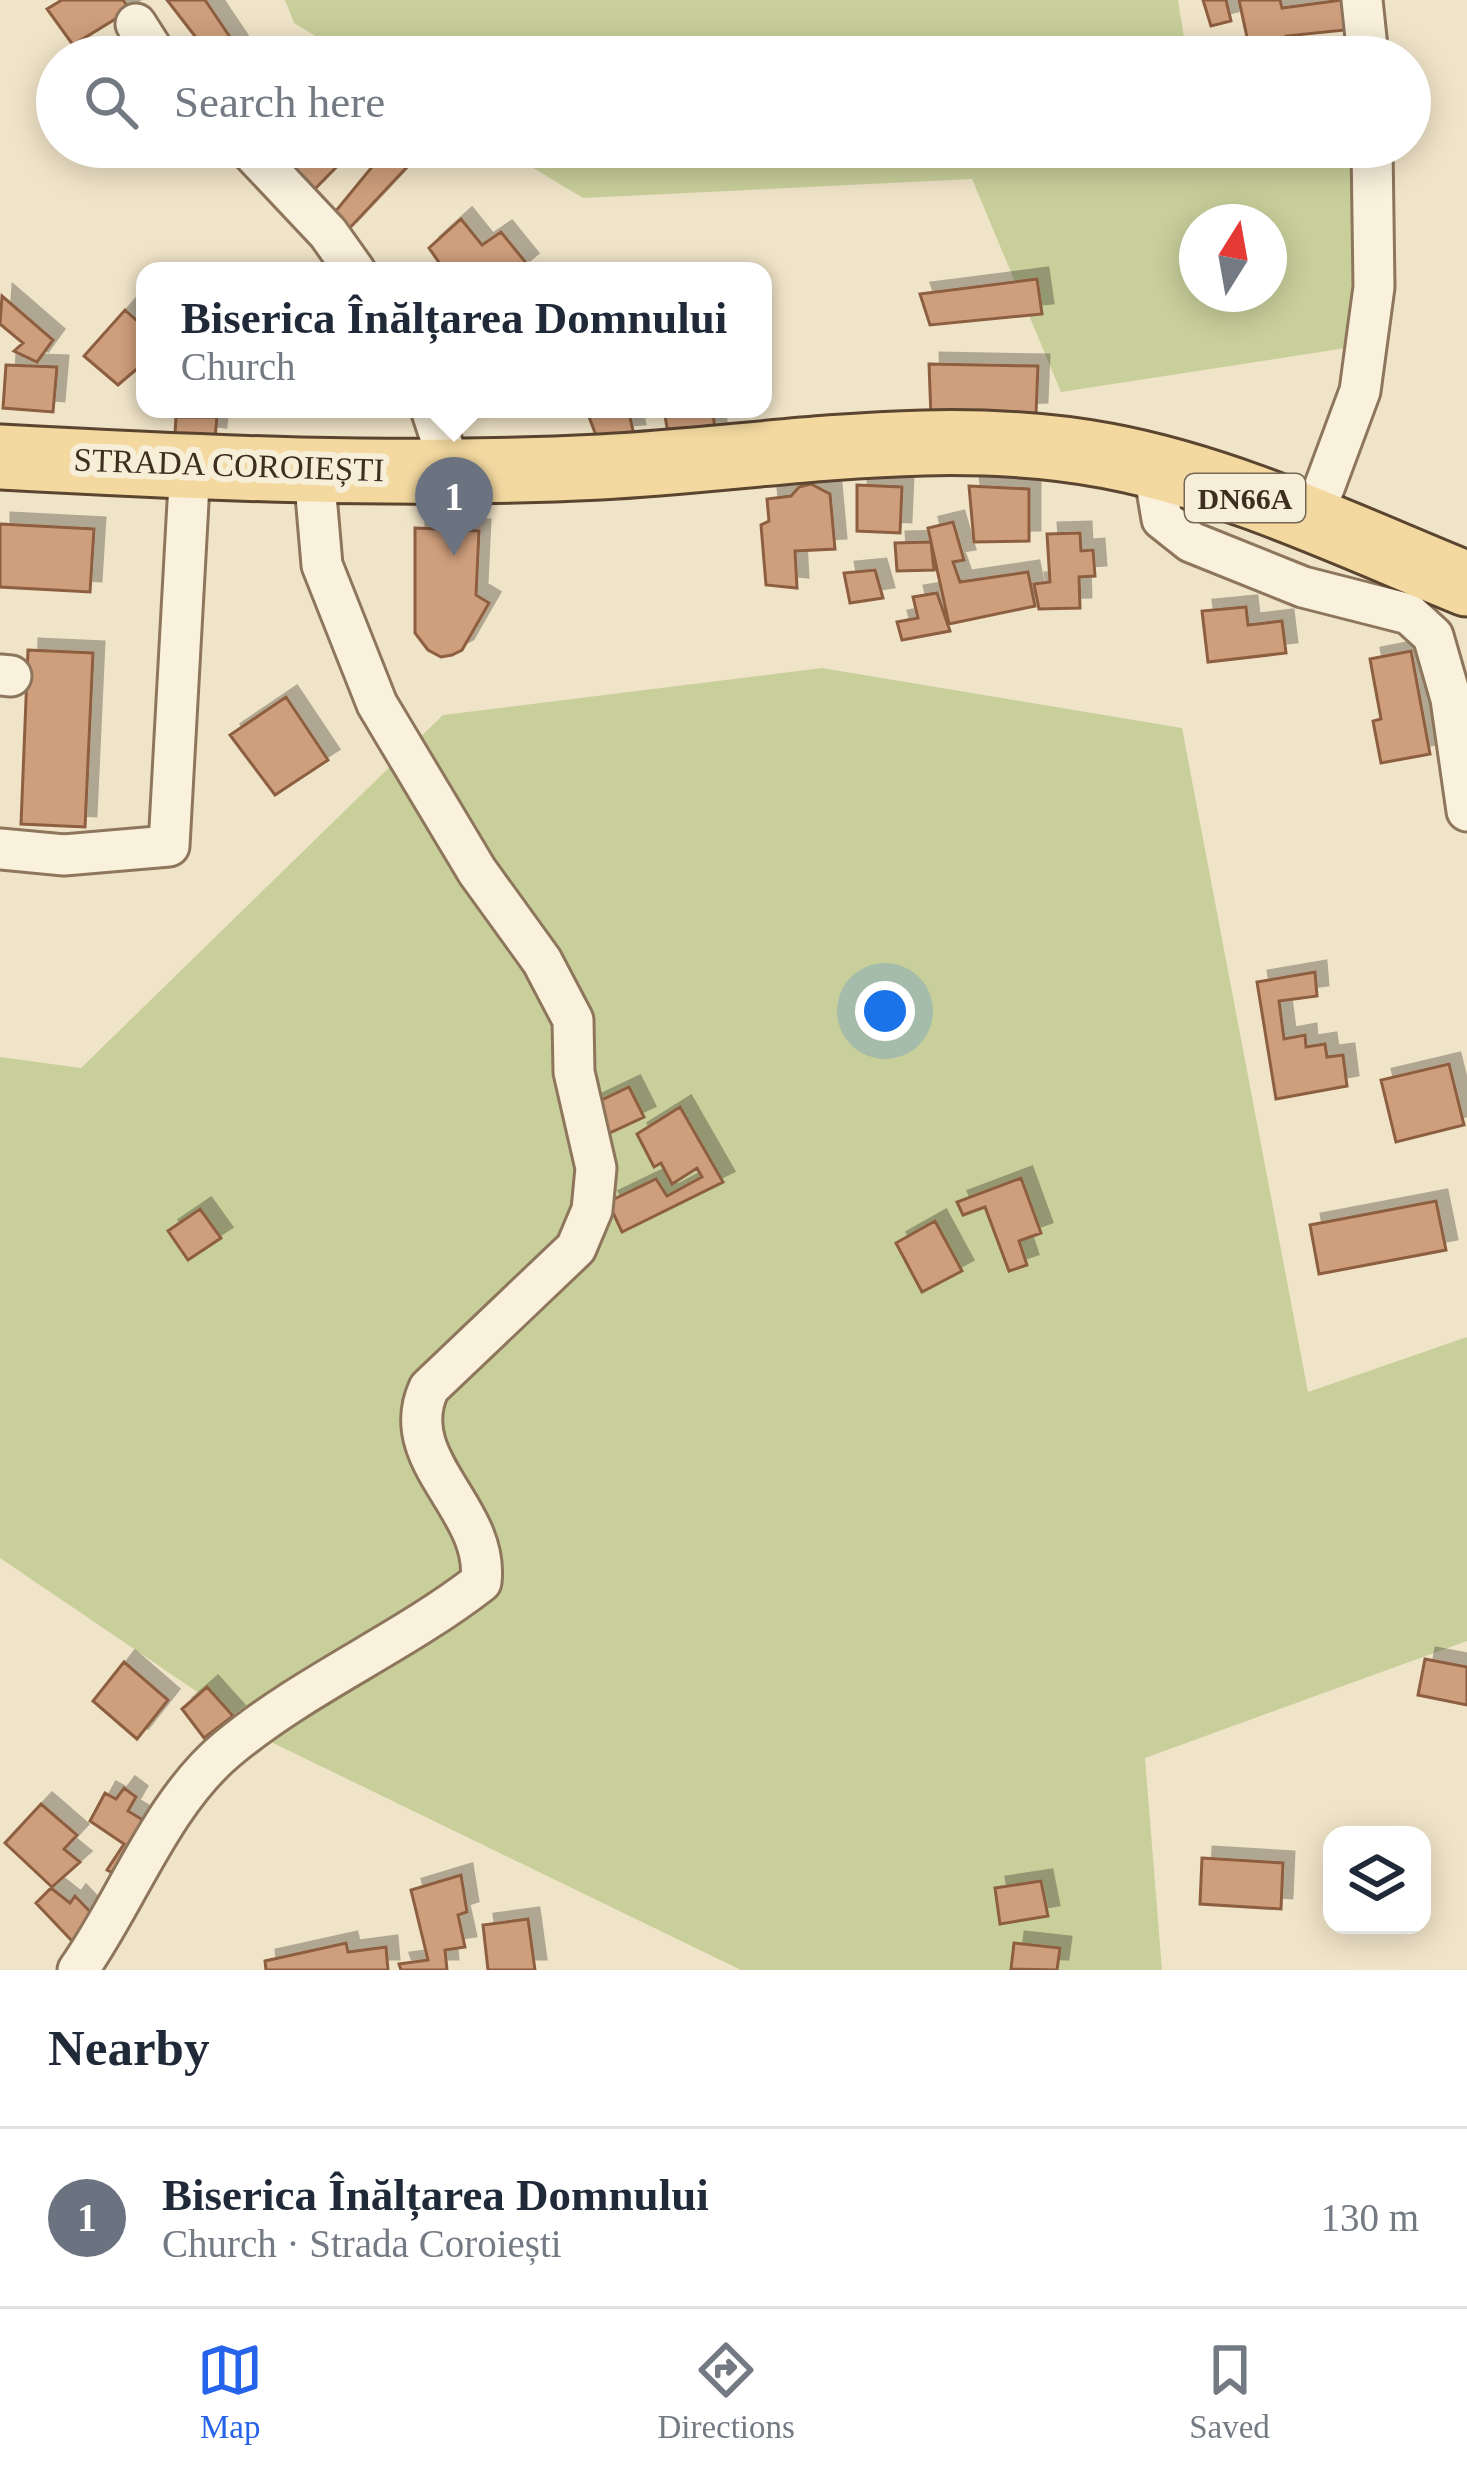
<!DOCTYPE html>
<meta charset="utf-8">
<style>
body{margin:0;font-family:Georgia,serif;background:#f6f6f7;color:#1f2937}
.controls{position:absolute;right:36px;bottom:36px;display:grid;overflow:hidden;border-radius:24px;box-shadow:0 6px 30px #0003}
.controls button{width:108px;height:108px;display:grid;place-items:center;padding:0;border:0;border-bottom:3px solid #e0e1e3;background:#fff;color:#1f2937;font:60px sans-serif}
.compass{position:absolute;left:1179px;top:204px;width:108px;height:108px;border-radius:50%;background:#fff;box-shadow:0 6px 30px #0003;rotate:11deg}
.you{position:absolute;left:885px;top:1011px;width:42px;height:42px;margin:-30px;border:9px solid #fff;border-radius:50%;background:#1a73e8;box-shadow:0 0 0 18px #1a73e833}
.badge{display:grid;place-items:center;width:78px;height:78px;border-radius:50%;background:#2563eb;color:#fff;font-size:39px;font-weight:700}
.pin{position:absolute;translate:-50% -99px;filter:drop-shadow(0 3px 6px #0008)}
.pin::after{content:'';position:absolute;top:63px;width:42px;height:36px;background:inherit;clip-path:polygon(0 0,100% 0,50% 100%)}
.popup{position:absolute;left:136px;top:262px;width:636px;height:156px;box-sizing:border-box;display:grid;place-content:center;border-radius:24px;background:#fff;filter:drop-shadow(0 3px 9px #0005);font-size:39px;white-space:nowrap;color:#747a83}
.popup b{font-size:45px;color:#1f2937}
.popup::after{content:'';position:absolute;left:50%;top:100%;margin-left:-24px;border:24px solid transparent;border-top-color:#fff}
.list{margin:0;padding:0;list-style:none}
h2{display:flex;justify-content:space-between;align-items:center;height:156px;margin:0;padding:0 48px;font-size:51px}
h2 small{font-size:39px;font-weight:400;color:#747a83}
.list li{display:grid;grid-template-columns:78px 1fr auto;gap:36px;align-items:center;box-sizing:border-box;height:180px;padding:0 48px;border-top:3px solid #e0e1e3}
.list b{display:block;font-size:45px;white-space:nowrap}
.list p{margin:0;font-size:39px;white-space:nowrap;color:#747a83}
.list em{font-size:39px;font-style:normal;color:#747a83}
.icon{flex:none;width:66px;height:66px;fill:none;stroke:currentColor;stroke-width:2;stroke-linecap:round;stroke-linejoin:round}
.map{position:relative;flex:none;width:1467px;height:1970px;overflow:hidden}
.search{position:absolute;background:#fff;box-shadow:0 6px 30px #0003;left:36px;right:36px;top:36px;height:132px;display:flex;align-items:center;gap:30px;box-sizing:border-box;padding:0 42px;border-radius:66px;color:#747a83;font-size:45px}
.sheet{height:336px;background:#fff}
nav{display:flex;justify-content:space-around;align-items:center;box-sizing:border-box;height:168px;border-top:3px solid #e0e1e3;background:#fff;font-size:33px;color:#747a83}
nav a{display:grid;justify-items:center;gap:6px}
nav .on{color:#2563eb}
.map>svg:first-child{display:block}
</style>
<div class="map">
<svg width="1467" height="1970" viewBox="0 0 1467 1970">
<defs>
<filter id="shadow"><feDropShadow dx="11" dy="-11" stdDeviation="0" flood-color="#0004"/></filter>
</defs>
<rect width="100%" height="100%" fill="#f0e4c8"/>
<path fill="#c9cf9b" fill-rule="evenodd" d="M285 0H1178L1187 57H350L294 23Z
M498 147H1352L1372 344 1061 392 972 179 583 198ZM1197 222H1269V294H1197Z
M822 668 1182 728 1308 1392 1467 1337V1641L1145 1758 1162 1970H741L271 1742 0 1558V1057L81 1068 443 715Z"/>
<path fill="#cf9f7d" stroke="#8d5f41" stroke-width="3" filter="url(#shadow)" d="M62 0H123L130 10 73 45 47 9Z
M167 0H205L236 46 217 57H175L198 40Z
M1203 0H1226L1231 21 1211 26Z
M1239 0H1280L1282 8 1342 0 1345 30 1286 36V47L1250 51Z
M285 147H340L350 153 312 192 275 157Z
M362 147 422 151 346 232 330 218 372 167 356 154Z
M461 219 482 245 501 232 527 264 519 271H445L429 248Z
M1037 279 1042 314 930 325 920 294Z
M2 296 53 340 37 362 14 351 23 343 0 324Z
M125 310 145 328V362L118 385 84 356Z
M929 364 1038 366 1036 413 931 416Z
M6 365 57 367 53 412 3 408Z
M586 409H628L634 435 597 438Z
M664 410H713L715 432 668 433Z
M176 417H217L215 438 175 434Z
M811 484 830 494 835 549 795 551 797 588 766 585 761 525 769 521 767 499 791 496 799 487Z
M857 485 902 487 900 533 857 531Z
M969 486 1029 489V541L974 542Z
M953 522 964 560 953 562 960 582 1028 572 1035 606 949 624 928 528Z
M0 524 94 529 90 592 0 587Z
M415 528 479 531 476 595 489 603 462 650 452 655 441 657 428 650 415 633Z
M1080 533 1081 551 1093 550 1095 576 1079 577 1080 608 1039 609 1034 584 1050 582 1047 534Z
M931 542 934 570 897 571 895 543Z
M875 570 883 598 850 603 844 573Z
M937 593 950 631 902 640 897 622 918 618 913 597Z
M1246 607 1248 625 1282 621 1286 653 1208 662 1202 611Z
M28 650 93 653 85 827 21 824Z
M1411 651 1430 754 1381 763 1373 721 1381 719 1370 659Z
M286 697 328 760 275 795 230 735Z
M1315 972 1317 996 1279 1001 1284 1039 1305 1035 1306 1047 1325 1044 1327 1057 1343 1055 1347 1086 1276 1099 1257 982Z
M1449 1064 1464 1125 1396 1142 1381 1080Z
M629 1087 644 1117 603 1136 589 1106Z
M680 1107 723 1182 622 1232 608 1202 656 1179 667 1196 702 1177 697 1168 672 1184 661 1163 654 1167 637 1134Z
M1021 1178 1041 1233 1019 1241 1027 1265 1009 1271 985 1207 963 1215 957 1202Z
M1436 1201 1446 1250 1319 1274 1310 1225Z
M200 1209 221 1238 188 1260 168 1231Z
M935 1221 962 1271 922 1292 896 1243Z
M1425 1659 1467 1667V1705L1418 1695Z
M124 1662 168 1700 137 1739 93 1701Z
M207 1687 233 1716 204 1738 182 1709Z
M124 1788 136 1797 128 1811 153 1826 122 1878 107 1870 124 1844 90 1821 105 1793 116 1799Z
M41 1804 77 1835 64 1849 80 1862 52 1887 5 1843Z
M1202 1858 1283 1863 1281 1909 1200 1904Z
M461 1875 467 1912 458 1915 465 1947 445 1950 447 1970H401L399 1964 428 1960 411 1890Z
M1041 1881 1048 1916 1000 1924 995 1888Z
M51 1888 70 1903 75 1896 97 1919 72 1941 36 1903Z
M528 1919 535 1970H488L483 1925Z
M346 1943 348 1952 386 1947 388 1970H266L265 1961Z
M1014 1943 1060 1948 1057 1970 1011 1969Z"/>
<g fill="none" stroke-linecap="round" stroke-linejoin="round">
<g stroke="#8d765c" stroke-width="45">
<path id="street" d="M1362 0 1368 57
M136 24 157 57
M247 147 328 233 355 271
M431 409 451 470
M1153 466 1162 519 1191 542 1303 587 1409 614 1433 636 1451 699 1467 811
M1311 523 1360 391 1374 287 1372 147
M0 675 11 676
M0 849 64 855 169 846 190 466
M78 1970C127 1901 161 1804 227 1749 305 1684 401 1644 481 1582 490 1508 395 1461 429 1388L576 1248 592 1210 596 1168 574 1072 573 1020 542 961 477 871 377 704 322 565 314 472"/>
</g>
<g stroke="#5b4430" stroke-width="69">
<path id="primary" d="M0 457C200 468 400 477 600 467 769 458 939 424 1108 456 1231 479 1351 537 1467 584"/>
</g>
<use href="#street" stroke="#faf1dc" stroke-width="39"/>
<use href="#primary" stroke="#f3d9a0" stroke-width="63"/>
</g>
<g text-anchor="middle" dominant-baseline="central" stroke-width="12" stroke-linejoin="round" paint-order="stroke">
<rect fill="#f7eed8" stroke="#756857" stroke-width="3" x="1185" y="474" width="120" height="48" rx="9"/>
<g font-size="30" font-weight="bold" fill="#3d2e20">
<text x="1245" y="498">DN66A</text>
</g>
<g font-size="33" fill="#3d2e20" stroke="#f7eed8">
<text transform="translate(229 465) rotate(2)">STRADA COROIEȘTI</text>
</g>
</g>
</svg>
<div class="controls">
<button><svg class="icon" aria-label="layers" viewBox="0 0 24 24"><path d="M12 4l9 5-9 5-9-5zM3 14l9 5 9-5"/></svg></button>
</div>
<svg class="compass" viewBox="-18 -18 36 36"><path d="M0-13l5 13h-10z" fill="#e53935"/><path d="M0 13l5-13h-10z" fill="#747a83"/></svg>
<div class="you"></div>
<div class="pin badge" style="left:454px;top:556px;background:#6b7280">1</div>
<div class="popup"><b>Biserica Înălțarea Domnului</b>Church</div>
<div class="search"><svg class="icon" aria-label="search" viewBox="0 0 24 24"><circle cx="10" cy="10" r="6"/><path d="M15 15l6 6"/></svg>Search here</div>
</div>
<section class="sheet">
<h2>Nearby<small></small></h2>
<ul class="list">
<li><span class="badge" style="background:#6b7280">1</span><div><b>Biserica Înălțarea Domnului</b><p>Church · Strada Coroiești</p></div><em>130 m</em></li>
</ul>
</section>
<nav>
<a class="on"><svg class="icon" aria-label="map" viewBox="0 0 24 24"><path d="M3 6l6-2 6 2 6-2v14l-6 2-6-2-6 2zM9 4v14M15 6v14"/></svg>Map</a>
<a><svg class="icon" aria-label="directions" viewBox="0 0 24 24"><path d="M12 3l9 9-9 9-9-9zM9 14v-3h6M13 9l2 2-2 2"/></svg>Directions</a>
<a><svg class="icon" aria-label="saved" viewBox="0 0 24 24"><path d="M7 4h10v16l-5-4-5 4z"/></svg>Saved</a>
</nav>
